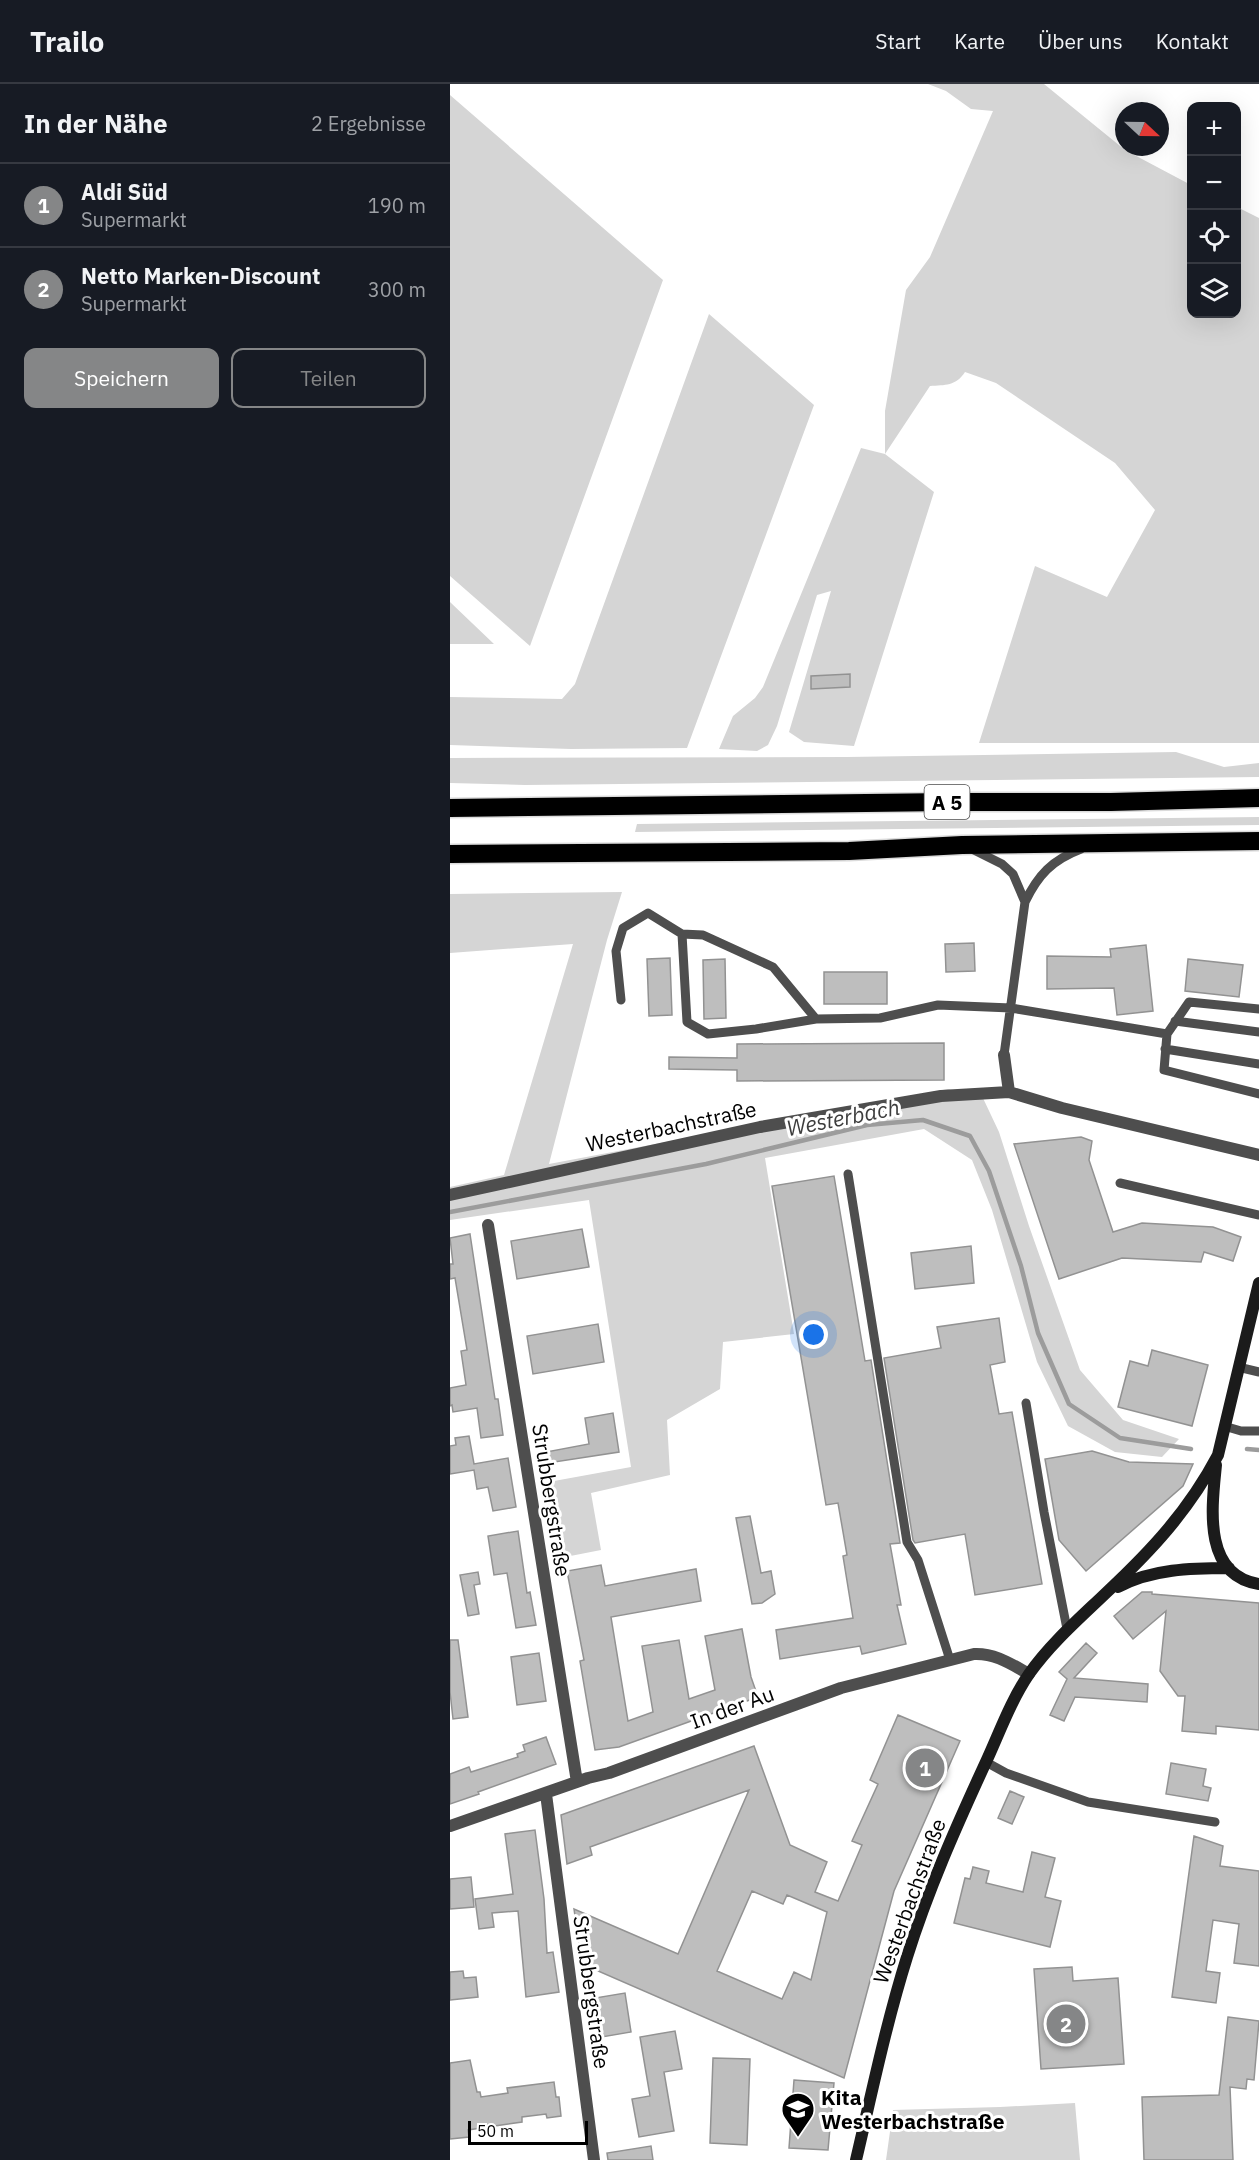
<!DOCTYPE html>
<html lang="de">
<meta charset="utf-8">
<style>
body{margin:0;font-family:"IBM Plex Sans",sans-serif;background:#242831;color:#f1f3f6}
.controls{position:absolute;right:18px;top:18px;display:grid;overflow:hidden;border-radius:12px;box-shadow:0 6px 24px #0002}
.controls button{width:54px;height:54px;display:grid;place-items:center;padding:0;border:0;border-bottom:2px solid #363941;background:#171b24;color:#f1f3f6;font:30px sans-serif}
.compass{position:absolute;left:665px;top:18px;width:54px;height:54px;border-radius:50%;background:#171b24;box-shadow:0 6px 24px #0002;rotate:112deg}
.scale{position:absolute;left:18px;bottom:15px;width:120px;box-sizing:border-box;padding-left:6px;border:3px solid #000;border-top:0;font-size:16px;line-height:21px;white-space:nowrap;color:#000;-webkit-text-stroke:4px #fff;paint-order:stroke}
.you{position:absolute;left:364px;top:1251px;width:21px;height:21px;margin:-15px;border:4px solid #fff;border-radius:50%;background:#1a73e8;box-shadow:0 0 0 9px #1a73e833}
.badge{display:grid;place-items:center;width:39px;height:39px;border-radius:50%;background:#858687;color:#fff;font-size:20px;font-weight:700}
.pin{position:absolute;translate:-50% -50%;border:3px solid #fff;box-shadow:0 2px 6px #0006}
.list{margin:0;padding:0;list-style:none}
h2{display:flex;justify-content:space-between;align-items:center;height:78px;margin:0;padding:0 24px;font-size:26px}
h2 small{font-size:20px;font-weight:400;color:#9ea1a6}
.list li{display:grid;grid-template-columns:39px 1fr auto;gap:18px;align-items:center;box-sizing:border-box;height:84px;padding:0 24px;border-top:2px solid #363941}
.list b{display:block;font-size:22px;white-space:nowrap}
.list p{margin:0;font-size:20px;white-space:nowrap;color:#9ea1a6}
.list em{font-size:20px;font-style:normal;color:#9ea1a6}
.actions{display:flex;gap:12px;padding:18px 24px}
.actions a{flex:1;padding:14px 0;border:2px solid #858687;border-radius:12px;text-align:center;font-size:21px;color:#858687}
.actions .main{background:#858687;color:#fff}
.icon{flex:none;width:33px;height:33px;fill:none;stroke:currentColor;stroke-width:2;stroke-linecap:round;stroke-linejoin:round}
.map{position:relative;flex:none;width:809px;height:2076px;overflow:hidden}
header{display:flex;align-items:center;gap:36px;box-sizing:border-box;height:84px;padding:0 30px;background:#171b24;border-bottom:2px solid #363941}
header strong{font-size:28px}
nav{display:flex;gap:33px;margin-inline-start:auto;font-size:21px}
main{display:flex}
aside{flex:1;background:#171b24}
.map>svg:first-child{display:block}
</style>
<header>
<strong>Trailo</strong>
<nav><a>Start</a><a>Karte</a><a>Über uns</a><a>Kontakt</a></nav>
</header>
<main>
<aside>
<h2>In der Nähe<small>2 Ergebnisse</small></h2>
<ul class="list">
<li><span class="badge">1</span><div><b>Aldi Süd</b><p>Supermarkt</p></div><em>190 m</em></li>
<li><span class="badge">2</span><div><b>Netto Marken-Discount</b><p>Supermarkt</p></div><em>300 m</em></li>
</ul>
<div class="actions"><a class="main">Speichern</a><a>Teilen</a></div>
</aside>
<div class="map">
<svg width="809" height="2076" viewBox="0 0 809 2076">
<rect width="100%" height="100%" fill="#fff"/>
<path fill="#d5d5d5" d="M478 0H594L675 66 741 101 742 230H786L787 123 809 134V659H529L585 482 657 513 705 426 665 379 546 299 515 288C506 302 495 301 480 302L435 370 484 408 404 662 354 658 339 648 381 507 367 511 327 642 318 661 307 667 269 665 283 632 305 614 313 603 411 364 435 370V327L456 206 480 173 543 27 521 25 496 7Z
M0 11 213 196 80 562 0 492Z
M259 230 364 321 237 664 121 665 0 661V613L112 615 125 600Z
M0 518 44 560H0Z
M726 668 774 683 809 679V693L75 701 0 699V674L397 673Z
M809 733V741L185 748 187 740Z
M172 808 157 856 99 1080 498 1005 532 1012 549 1048 579 1142 630 1286 673 1336 729 1355 712 1373 665 1368 618 1342 587 1278 542 1126 522 1076 474 1045 315 1074 344 1250 273 1258 270 1305 217 1336 220 1391 141 1409 151 1466 105 1475 93 1399 181 1383 139 1116 0 1136V1103L54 1091 123 860 0 869V810Z
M625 2019 630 2076H436L443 2026 550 2023Z"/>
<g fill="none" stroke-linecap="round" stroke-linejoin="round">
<path stroke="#9c9c9c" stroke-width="4.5" d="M0 1128 256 1080 417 1041 473 1036 520 1052 539 1087 571 1182 588 1249 619 1320 670 1354 741 1365
M797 1365 809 1366"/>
</g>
<path fill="#bebebe" stroke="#929292" stroke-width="1.5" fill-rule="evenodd" d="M400 590V603L361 605V592Z
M524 859 525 887 496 888 495 860Z
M696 861 703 927 667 931 664 904 597 905V872L661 873 660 865Z
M220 874 222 931 199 932 197 875Z
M275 875 276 934 254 935 253 876Z
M738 875 793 881 789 913 735 907Z
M374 888H437V920H374Z
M494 959V996L287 997V986L219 985V973L287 974V960Z
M631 1053 642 1057 639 1076 663 1148 692 1139 763 1143 791 1153 783 1177 754 1168 751 1178 672 1174 609 1195 564 1060Z
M384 1092 415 1277 421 1276 450 1459 440 1460 451 1521H447L456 1560 412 1570 410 1562 330 1575 326 1546 403 1534 393 1472 397 1471 388 1419 376 1421 322 1102Z
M132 1145 139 1183 67 1195 61 1157Z
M20 1150 45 1315H48L53 1351 31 1354 27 1324 3 1328 2 1321 0 1322V1304L16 1301 11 1267 17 1266 5 1194 0 1195V1180H3L0 1154Z
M521 1162 524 1199 465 1205 461 1169Z
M549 1234 555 1278 540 1281 549 1330 562 1328 592 1500 525 1511 515 1450 465 1459 463 1456 434 1274 491 1264 487 1243Z
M148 1240 154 1278 83 1290 77 1252Z
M702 1266 758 1281 742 1342 668 1323 680 1277 698 1282Z
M163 1329 169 1368 98 1379 96 1368 139 1360 135 1334Z
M19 1352 24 1380 58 1374 66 1423 43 1427 38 1403 27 1405 24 1386 0 1390V1362L6 1361 5 1354Z
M642 1367 679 1378 743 1380 733 1402 636 1487 609 1456 595 1375Z
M300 1432 311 1489 321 1487 325 1510 312 1519 302 1520 286 1434Z
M68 1447 77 1509 80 1508 86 1541 66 1544 57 1489 44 1491 38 1452Z
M151 1481 155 1502 246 1485 251 1517 161 1533 178 1637 203 1628 192 1562 229 1556 239 1615 265 1606 255 1552 292 1545 301 1593 308 1613 169 1663 145 1666 130 1577 134 1576 117 1487Z
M28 1488 30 1500 24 1501 29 1530 18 1532 10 1491Z
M692 1508H702V1510L809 1519V1646L766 1642V1650L732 1647 735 1612H728L710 1587 716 1527 683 1555 664 1532Z
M0 1556H8L18 1633 3 1635 0 1608Z
M636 1559 647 1569 624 1594 698 1600 697 1618 625 1613 614 1637 600 1631 617 1595 609 1588Z
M89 1569 96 1617 67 1621 61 1573Z
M448 1631 510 1657 444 1807 394 1994 132 1880 124 1825 228 1870 299 1706 140 1763 142 1771 117 1780 111 1731 304 1662 340 1761 377 1778 365 1808 388 1817 412 1761 402 1757 428 1700 420 1696ZM302 1807 333 1820 337 1811 377 1828 361 1896 344 1888 332 1915 267 1887Z
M96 1653 106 1680 28 1708 29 1710 0 1720V1690L19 1683 21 1688 68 1673 67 1670 75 1667 73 1661Z
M721 1679 756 1685 753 1702 761 1704 758 1717 716 1710Z
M560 1707 574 1713 562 1740 548 1734Z
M85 1746 94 1815 97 1869 103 1868 109 1908 76 1913 68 1827 42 1829 44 1843 29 1845 25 1815 63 1810 55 1750Z
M744 1752 773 1762 770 1782 809 1787V1882L784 1879 789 1840 763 1836 756 1887 770 1889 766 1919 722 1913Z
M582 1768 605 1774 595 1813 611 1817 600 1863 504 1839 515 1794 520 1795 523 1783 539 1787 536 1799 573 1808Z
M21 1793 24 1823 0 1825V1795Z
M622 1883 623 1897 668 1894 674 1980 591 1985 584 1885Z
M13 1887 14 1894 26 1893 28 1913 0 1916V1888Z
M175 1909 181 1948 146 1954 139 1915Z
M778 1933 809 1937 804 1996 797 1995 796 2005 780 2003 783 2076H694L692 2013 769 2011Z
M225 1947 232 1985 214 1988 224 2047 189 2053 182 2015 200 2012 190 1953Z
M263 1974 300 1975 297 2061 260 2059Z
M20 1976 27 2008H30L31 2013 58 2009 57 2004 104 1998 106 2013H109L111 2032 97 2034 96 2030 72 2033V2038L18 2046 19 2053 0 2055V1979Z
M344 1996 384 1999 378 2066 339 2064Z
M201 2062 203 2076H158L157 2069Z"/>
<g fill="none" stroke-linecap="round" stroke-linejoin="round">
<g stroke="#dbdbdb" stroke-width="21">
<path id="highway" d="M0 724 499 718H661L809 714
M0 770 399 767 512 761 809 757"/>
</g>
<path stroke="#4e4e4e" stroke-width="9" d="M522 765 552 780 563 790 575 818
M171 916 166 867 173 844 198 829 232 850
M366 935 323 883 253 851 232 850 237 938 258 950 306 945 366 935 430 934 488 921 561 924 717 950 714 986 809 1010
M725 937 809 948
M717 950 739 918 809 925
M715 965 809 980
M554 971 575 818C588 791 602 776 631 765
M398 1090 457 1458 468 1476 500 1576
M670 1099 809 1131
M788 1283 809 1288
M576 1319 594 1428 617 1545
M774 1342 791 1347H809
M536 1678 556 1689 638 1718 765 1738"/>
<path stroke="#4e4e4e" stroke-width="12" d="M554 971 559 1008
M0 1111 310 1043 491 1012 559 1008 612 1024 809 1071
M38 1141 127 1698
M96 1710 144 2076
M0 1742 138 1694 159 1689 391 1604 524 1570C545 1569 561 1580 579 1590"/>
<path stroke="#1b1b1b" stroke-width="12" d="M766 1381C762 1422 752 1491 809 1500
M668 1503C701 1485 742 1484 779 1484
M406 2076C422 2008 436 1940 457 1873 478 1806 506 1743 535 1680 549 1650 560 1618 579 1590 601 1559 630 1534 657 1508 702 1466 739 1426 768 1371L809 1199"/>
<use href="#highway" stroke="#000" stroke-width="18"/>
</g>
<defs>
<g id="school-pin" transform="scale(1.725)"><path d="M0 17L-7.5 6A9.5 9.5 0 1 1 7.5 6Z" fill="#000" stroke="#fff"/><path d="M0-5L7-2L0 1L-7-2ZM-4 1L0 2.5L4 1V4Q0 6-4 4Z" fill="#fff"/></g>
</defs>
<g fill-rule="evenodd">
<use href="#school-pin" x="348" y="2025"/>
</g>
<g text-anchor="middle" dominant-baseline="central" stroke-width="6" stroke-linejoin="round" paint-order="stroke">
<rect fill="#fff" stroke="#4c4c4c" stroke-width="1.5" x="474.5" y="701" width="45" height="34" rx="4.5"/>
<g font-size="20" font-weight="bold" fill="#000">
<text x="497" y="718">A 5</text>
</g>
<g font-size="21" fill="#000" stroke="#fff">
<text transform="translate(221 1042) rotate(-12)">Westerbachstraße</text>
<text transform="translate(102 1416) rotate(81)">Strubbergstraße</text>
<text transform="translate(282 1623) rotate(-20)">In der Au</text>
<text transform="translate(459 1817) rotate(-70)">Westerbachstraße</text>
<text transform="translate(142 1908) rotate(82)">Strubbergstraße</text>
</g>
<g font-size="21" font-weight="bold" fill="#000" stroke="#fff" text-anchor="start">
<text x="371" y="2013">Kita<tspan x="371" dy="24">Westerbachstraße</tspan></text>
</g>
<g font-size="22" font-style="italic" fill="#3d3d3d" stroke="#fff">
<text transform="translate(393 1033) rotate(-11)">Westerbach</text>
</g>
</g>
</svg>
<div class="controls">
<button>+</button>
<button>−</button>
<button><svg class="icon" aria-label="locate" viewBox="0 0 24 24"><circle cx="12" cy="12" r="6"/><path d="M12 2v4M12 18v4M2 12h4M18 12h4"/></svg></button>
<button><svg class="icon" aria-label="layers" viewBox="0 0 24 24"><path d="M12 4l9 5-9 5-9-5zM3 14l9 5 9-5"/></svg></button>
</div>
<svg class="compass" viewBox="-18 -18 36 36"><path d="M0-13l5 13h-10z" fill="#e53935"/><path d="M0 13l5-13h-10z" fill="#9ea1a6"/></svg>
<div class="scale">50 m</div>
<div class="you"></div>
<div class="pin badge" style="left:475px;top:1684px">1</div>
<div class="pin badge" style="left:616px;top:1940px">2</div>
</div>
</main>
